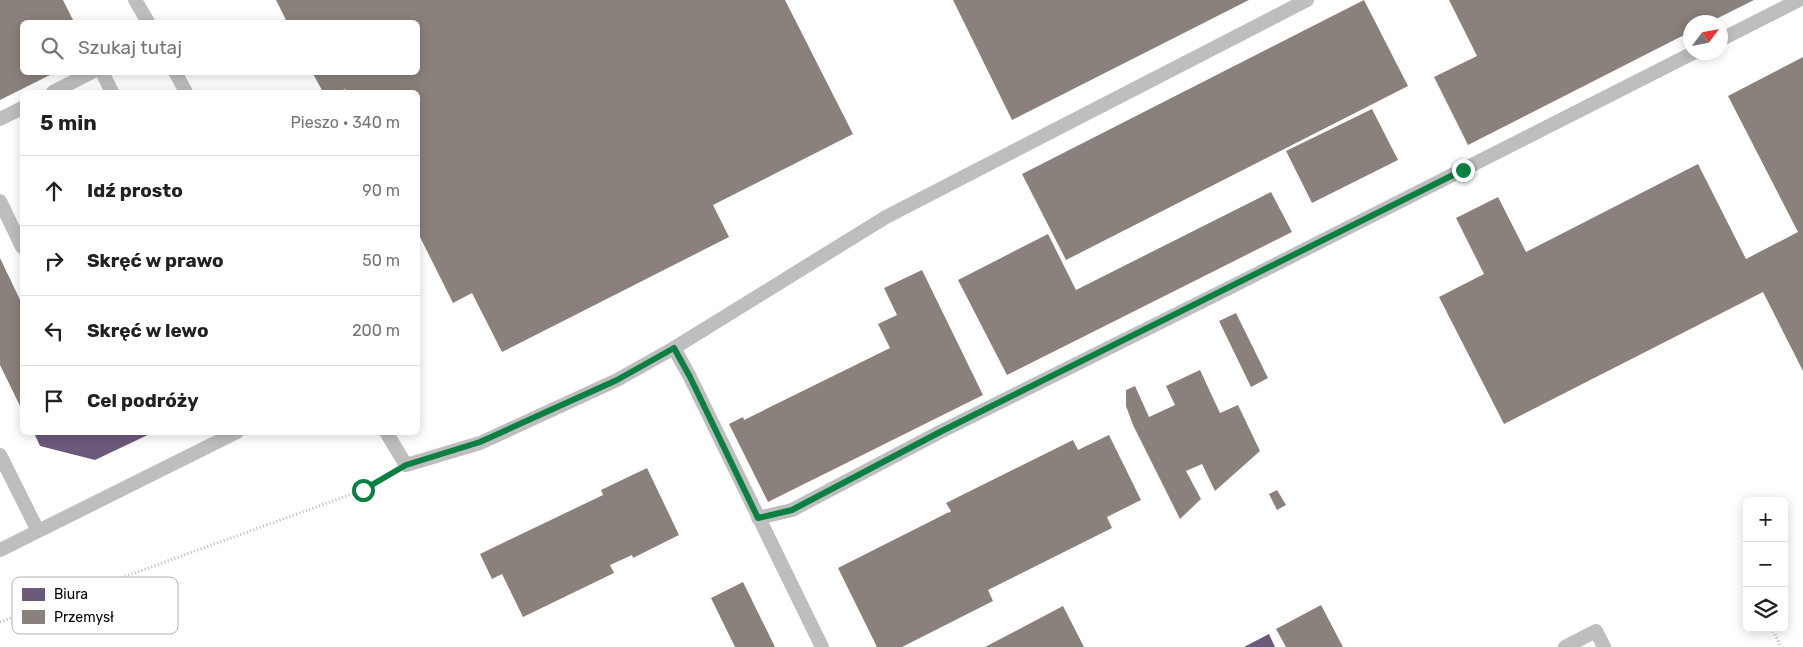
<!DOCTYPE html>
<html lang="pl">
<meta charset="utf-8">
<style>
body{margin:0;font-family:Rubik,sans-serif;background:#f2f2f2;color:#202124}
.controls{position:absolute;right:15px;bottom:15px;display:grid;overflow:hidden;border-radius:8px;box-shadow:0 2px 12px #0003}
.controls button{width:45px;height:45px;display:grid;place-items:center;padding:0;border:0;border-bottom:1px solid #e0e0e0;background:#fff;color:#202124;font:25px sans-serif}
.compass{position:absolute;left:1683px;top:15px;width:45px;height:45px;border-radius:50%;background:#fff;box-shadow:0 2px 12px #0003;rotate:58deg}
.stop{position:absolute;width:15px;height:15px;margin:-11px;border:4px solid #0b8043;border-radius:50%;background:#fff}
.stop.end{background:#0b8043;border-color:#fff;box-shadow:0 1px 5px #0008}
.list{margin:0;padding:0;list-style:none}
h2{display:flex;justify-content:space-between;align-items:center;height:65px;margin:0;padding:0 20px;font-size:21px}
h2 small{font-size:16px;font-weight:400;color:#757577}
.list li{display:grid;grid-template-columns:32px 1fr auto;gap:15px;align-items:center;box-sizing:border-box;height:70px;padding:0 20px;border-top:1px solid #e0e0e0}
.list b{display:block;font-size:19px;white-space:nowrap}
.list em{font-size:16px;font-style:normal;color:#757577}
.icon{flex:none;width:28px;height:28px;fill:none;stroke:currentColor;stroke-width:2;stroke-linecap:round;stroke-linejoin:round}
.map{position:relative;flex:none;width:1803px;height:647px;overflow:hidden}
.search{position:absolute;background:#fff;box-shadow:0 2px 12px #0003;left:20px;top:20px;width:400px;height:55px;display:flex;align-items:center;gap:12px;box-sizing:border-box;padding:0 18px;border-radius:8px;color:#757577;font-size:19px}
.panel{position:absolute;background:#fff;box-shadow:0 2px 12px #0003;left:20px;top:90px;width:400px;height:345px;border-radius:8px}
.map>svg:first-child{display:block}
</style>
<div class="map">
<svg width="1803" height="647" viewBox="0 0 1803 647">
<rect width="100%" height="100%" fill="#fff"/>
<path fill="#6d597a" d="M39 432H154L95 460 40 446 35 435Z
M1269 634 1275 647H1244Z"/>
<path fill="#8a817c" d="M0 0H63L74 22H22V72H56L0 100Z
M276 0H785L853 134 713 205 729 237 502 352 472 293 453 303 418 233V92H346L345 89 338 92H323L312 72H418V22H287Z
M953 0H1249L1012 120Z
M1364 0 1408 86 1066 260 1022 174Z
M1449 0H1754L1710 22H1690V32L1468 145 1434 77 1477 56Z
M1803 57V371L1763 292 1504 424 1439 297 1484 274 1456 218 1498 197 1526 252 1698 164 1746 259 1798 232 1728 96Z
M1372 109 1398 160 1312 203 1286 151Z
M1271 192 1292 232 1007 375 958 280 1048 234 1076 290Z
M0 258 22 304V410L0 365Z
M922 270 983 395 768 502 729 424 743 417 744 420 890 348 878 324 897 315 884 288Z
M1236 313 1268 378 1251 387 1219 321Z
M1200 370 1220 413 1238 405 1260 451 1215 491 1202 464 1186 471 1201 499 1180 519 1133 425 1126 406V390L1135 386 1149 417 1175 405 1166 386Z
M1109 435 1141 500 1107 517 1112 528 988 590 993 601 902 647H877L838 568 949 512V513L951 511 946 503 1073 440 1078 450Z
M647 468 679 535 633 558 632 555 610 565 614 573 523 617 502 574 492 579 480 554 603 495 601 490Z
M1277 490 1286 505 1277 510 1269 494Z
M743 582 775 647H735L711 598Z
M1321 605 1343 647H1286L1276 629Z
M1063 606 1084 647H985Z"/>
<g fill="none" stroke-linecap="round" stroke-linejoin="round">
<path stroke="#b9b9b9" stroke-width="3" stroke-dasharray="1 2.5" stroke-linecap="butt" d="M0 622 363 490 388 476
M1772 628 1781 647"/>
<path stroke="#bebebe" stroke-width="14" d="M135 0 148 22
M1720 40 1799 0
M102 72 112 92
M175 72 186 92
M53 92 92 72
M0 119 22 108
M0 201 22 247
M674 348 690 377 822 647
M386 432 406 465 480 443 617 380 674 348 886 217 1307 0
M0 455 38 531
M758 518 792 510 940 432 1229 288 1695 52
M0 550 237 432
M1565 647 1596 631 1604 647"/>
</g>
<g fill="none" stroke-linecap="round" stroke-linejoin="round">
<path stroke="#0b8043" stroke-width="6" d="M363 490 406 465 480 442 617 380 674 348 690 377 758 518 792 510 940 432 1463 170"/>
</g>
<rect x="12" y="577" width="166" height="57" rx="8" fill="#fff" stroke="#b2b2b2" stroke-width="1"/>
<rect x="22" y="588" width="23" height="13" fill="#6d597a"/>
<rect x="22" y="610" width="23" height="14" fill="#8a817c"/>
<g font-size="14" fill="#000">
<text x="54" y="599">Biura</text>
<text x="54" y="622">Przemysł</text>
</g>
</svg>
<div class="controls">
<button>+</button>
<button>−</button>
<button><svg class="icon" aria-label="layers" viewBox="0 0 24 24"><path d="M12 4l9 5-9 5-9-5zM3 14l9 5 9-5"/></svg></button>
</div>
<svg class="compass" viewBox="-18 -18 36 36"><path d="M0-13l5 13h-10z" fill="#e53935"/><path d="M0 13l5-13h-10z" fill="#757577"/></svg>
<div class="stop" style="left:363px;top:490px"></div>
<div class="stop end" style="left:1463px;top:170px"></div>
<div class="search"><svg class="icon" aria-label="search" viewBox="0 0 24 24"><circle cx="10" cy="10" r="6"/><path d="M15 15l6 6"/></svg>Szukaj tutaj</div>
<section class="panel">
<h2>5 min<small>Pieszo · 340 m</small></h2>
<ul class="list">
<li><svg class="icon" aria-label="ahead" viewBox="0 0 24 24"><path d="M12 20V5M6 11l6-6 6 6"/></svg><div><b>Idź prosto</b></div><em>90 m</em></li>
<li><svg class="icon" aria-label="right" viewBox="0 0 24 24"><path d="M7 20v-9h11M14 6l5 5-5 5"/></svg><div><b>Skręć w prawo</b></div><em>50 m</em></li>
<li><svg class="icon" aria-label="left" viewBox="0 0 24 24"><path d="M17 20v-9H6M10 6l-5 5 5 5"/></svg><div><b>Skręć w lewo</b></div><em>200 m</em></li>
<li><svg class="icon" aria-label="arrive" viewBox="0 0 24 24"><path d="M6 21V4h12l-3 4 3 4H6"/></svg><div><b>Cel podróży</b></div></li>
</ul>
</section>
</div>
